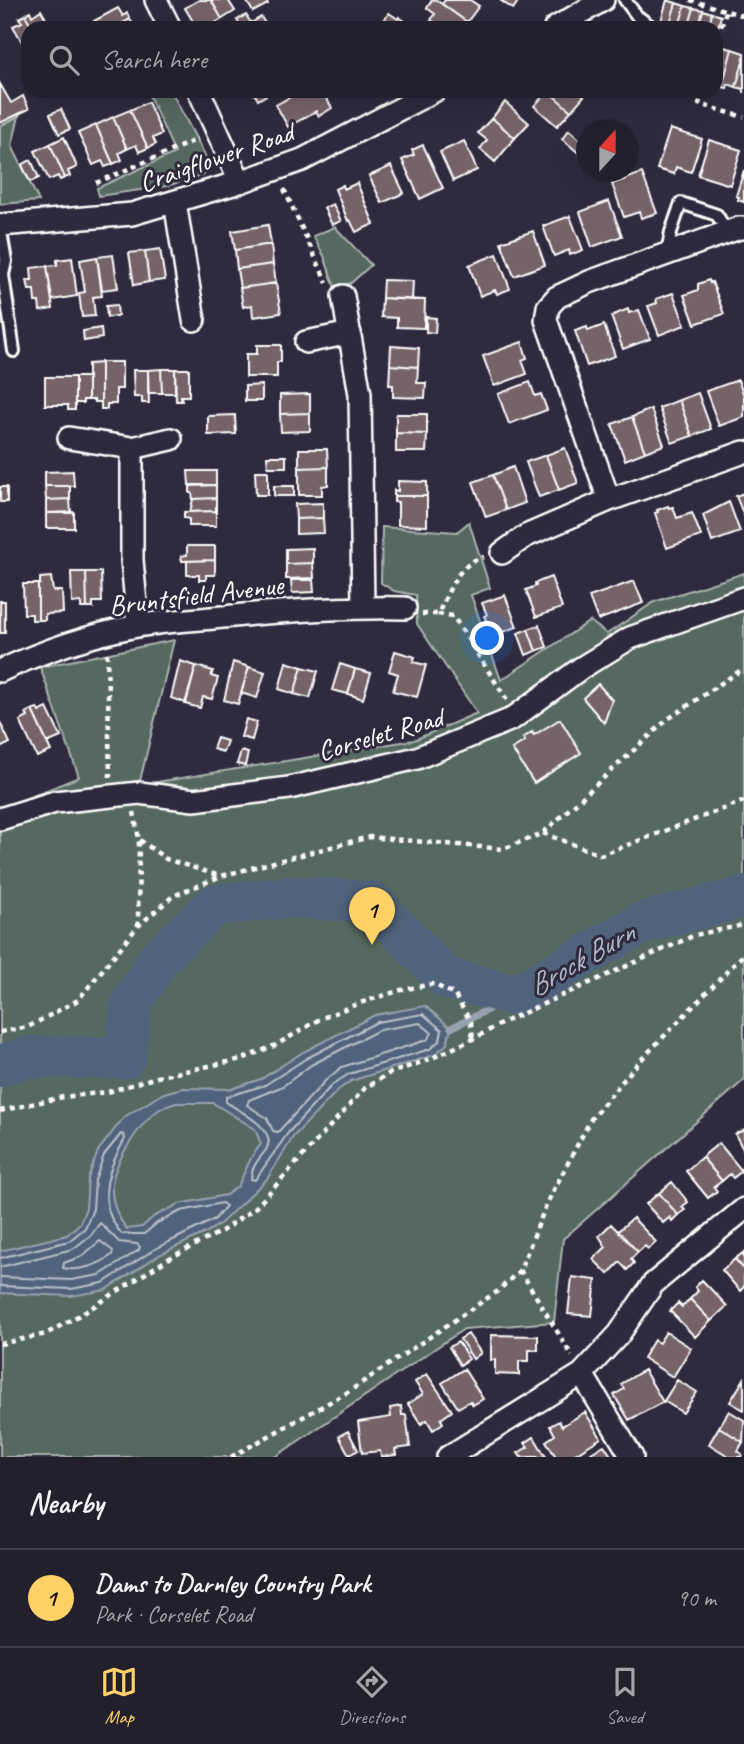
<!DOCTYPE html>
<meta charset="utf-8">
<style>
body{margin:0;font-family:Caveat,sans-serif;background:#2f2d3a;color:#f1f3f6}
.compass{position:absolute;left:576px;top:119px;width:63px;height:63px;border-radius:50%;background:#23202e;box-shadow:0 7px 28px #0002;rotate:21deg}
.you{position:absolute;left:488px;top:639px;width:24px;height:24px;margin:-18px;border:5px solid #fff;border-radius:50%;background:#1a73e8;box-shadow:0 0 0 10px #1a73e833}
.badge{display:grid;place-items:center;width:46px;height:46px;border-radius:50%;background:#ffd166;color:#111;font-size:23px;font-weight:700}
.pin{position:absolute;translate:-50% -58px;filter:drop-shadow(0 2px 4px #0008)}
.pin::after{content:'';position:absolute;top:37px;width:24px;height:21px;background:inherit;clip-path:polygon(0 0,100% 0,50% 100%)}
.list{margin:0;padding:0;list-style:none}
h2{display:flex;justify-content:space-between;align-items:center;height:91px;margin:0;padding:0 28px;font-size:30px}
h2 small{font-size:23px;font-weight:400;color:#a3a3aa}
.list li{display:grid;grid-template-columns:46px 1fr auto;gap:21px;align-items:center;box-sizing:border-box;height:98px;padding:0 28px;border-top:2px solid #403e4a}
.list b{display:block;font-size:26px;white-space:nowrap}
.list p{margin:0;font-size:23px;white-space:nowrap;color:#a3a3aa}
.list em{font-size:23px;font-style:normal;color:#a3a3aa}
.icon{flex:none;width:38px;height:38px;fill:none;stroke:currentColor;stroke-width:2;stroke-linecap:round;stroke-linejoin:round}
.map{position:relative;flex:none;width:744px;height:1457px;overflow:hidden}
.search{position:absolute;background:#23202e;box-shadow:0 7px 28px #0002;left:21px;right:21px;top:21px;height:77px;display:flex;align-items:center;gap:18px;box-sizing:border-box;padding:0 24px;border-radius:21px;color:#a3a3aa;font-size:26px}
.sheet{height:189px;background:#23202e}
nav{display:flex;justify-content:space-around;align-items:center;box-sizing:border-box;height:98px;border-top:2px solid #403e4a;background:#23202e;font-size:19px;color:#a3a3aa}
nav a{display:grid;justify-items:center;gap:4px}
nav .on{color:#ffd166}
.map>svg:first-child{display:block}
</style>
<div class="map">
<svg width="744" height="1457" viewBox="0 0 744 1457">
<rect width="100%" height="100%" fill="#2f2a3d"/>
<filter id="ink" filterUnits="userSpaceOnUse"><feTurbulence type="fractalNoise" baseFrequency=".0143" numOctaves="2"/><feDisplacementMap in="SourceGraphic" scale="14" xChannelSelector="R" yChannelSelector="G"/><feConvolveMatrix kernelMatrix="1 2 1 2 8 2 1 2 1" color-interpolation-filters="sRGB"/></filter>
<g filter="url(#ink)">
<path fill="#576961" stroke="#abb4b0" stroke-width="2" d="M147 91H171L208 161 204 174 167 186 99 196 97 188 175 153Z
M19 116 12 146 39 201 0 204V126Z
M335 227 371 265 351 283 335 288 324 256 313 236Z
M469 522 490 588 471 595 501 680 590 621 607 634 654 602 744 573V1080L563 1239 554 1322 464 1329 275 1457H0V809L79 777 40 667 174 640 139 785 414 740 477 713 417 624 416 595 394 591 381 583 382 527 457 532Z"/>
<path fill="#51647c" stroke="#97a2b0" stroke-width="2" fill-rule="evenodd" d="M425 1006 451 1028 447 1044 434 1055 351 1081 338 1090 293 1137 267 1179 220 1224 205 1233 159 1255 106 1290 71 1296 0 1293V1251L67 1235 80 1223 86 1208 88 1179 98 1151 124 1117 164 1093 182 1088 231 1089 261 1079 303 1052 375 1015ZM176 1103H213L255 1129 261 1144 252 1156 238 1186 226 1195 179 1204 153 1217 142 1227 127 1229C117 1217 112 1204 112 1188 112 1164 141 1121 160 1109 165 1106 171 1105 176 1103Z"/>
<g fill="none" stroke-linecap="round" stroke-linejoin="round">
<path stroke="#b9c1cb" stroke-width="2" d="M423 1014 442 1030 440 1040 430 1049 349 1074 333 1084 288 1133 255 1180 251 1179C251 1167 259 1159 266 1150 279 1129 239 1111 226 1102V1097L265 1085 307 1058 377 1022Z
M420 1023 432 1033 427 1040 342 1067 327 1079 278 1132 273 1131 267 1118 247 1105 249 1100 283 1086 311 1065 379 1030Z
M100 1241 113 1251 112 1255C99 1265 79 1272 63 1268L64 1263 82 1256Z
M0 1258 69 1241 85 1228 93 1209 95 1180 104 1155 121 1134 124 1135 125 1139C107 1170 95 1204 122 1234H144L157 1223 181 1211 222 1203 226 1206 215 1219 155 1249 103 1283 71 1289 0 1286
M0 1267 73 1249 91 1235 100 1223 119 1242 137 1244 140 1247 139 1250 100 1275 71 1280 0 1277"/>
<path stroke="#97a2b0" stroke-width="7" d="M451 1028 517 995"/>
<path stroke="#51647c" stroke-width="42" d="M0 1066 28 1057 125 1058 131 1005 158 959 215 905 291 897 372 902 447 979 517 995 642 923 744 897"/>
</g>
<path fill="#756368" stroke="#fff" stroke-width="2" d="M199 0H211L222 19 206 28H197L185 8Z
M211 0H228L235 11 222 19Z
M246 0H265L268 4 253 12Z
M432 0H436L467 22 463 28H442L431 20 435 14 427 8Z
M445 0H470L479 6 467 22 442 4Z
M500 0H519L513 9Z
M667 0 676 3 670 23 661 21Z
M676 3 685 6 679 26 670 23Z
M685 6 694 8 688 28 679 26Z
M118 8 123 16 127 13 130 19 114 28H98L94 21Z
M694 8 703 10 698 28H688Z
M41 10 51 28H33L25 15 30 11 32 16Z
M703 10 712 13 708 28H698Z
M389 13 398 19 399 17 415 28H391L382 23Z
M712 13 721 16 716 34V28H708Z
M25 15 33 28H28L27 51 13 26 22 22 19 18Z
M246 15 251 23 254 28H242L237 20Z
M261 17 268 28H254L251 23Z
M130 19 133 24 129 26 130 28H114Z
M719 46 732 49 722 87 717 85 716 81V57Z
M732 49 744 53V58L736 87 728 84 727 88 722 87Z
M744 58V93V89L736 87Z
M0 84 11 103 23 96 29 109 0 123Z
M253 91H273L258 100Z
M301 91H322L332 108 319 116 316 111 288 127 276 105Z
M548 91 571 111 557 126 534 106Z
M548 91H578L584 96 571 111Z
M148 102 162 134 153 138 156 144 148 148 130 110Z
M505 102 529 123 515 138 492 118Z
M61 109 70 129 59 134 50 114Z
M130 110 148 148 139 152 136 145 127 149 113 117Z
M113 117 127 149 119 153 122 160 113 164 96 125Z
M492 118 515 138 495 162 480 149 487 140 478 133Z
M96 125 113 164 105 167 102 161 93 165 78 133Z
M670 129 702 139 691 172 676 167 674 174 657 169Z
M569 130 586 145 581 155 562 139Z
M64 137 77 167 68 171 70 176 65 178 50 144Z
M709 140 741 150 730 185 698 175Z
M464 141 477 170 453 181 440 152Z
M50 144 65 178 60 180 58 176 49 180 35 151Z
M423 145 443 188 420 199 402 160 414 155 412 150Z
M31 160 39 178 30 182 22 165Z
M391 166 404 193 382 203 369 176Z
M744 170V202L738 200 739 197 736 196Z
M642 173 657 213 641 218 639 212 624 217 612 184Z
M357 183 374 224 356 232 350 220 348 221 335 189 343 185 344 189Z
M609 201 622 236 592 247 580 212Z
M333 204 341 221 332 225 324 208Z
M570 216 583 250 570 255 569 250 554 256 543 226Z
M268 225 271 244 235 250 232 231Z
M533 231 545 265 514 276 501 242Z
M271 244 273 264 237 269 235 250Z
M160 249 165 280 149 282 145 251Z
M145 251 149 282 134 285 129 253Z
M497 254 510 289 497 294 495 290 480 296 469 265Z
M113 255 118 288 102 290 97 257Z
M97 257 102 296 93 297 95 316 82 317 79 293 85 292 80 260Z
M72 258 77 296 52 300 47 266 57 265V260Z
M273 264 276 283 240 288 237 269Z
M47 266 53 309 40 311 39 302H35L34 290H29L27 280H32L31 268Z
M383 280 413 281 412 300 382 298Z
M709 280 710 283 712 282 724 314 695 324 684 295 698 290V284Z
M276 283 281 313 253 317 252 305 243 307 240 288Z
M673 293 685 325 659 335 648 306 657 303 656 299Z
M382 298 425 300 424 328 397 327V318L381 317Z
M117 305 118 316 107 317 106 306Z
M628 309 629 313 639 310 650 339 623 349 611 316Z
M426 317 436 318 435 333 426 332Z
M604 325 615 356 587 366 575 331 587 327 588 331Z
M101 328 102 338 84 341 83 331Z
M522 342 527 358 522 360 527 374 494 386 483 356Z
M257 345H281V362H277V377H246V354H257Z
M391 346 419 348 418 367 390 365Z
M101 362H122V389H116V404H107V409H101Z
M101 363V402H94V400H88V364Z
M390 365 418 367 417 383H426L425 398 393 397V385H389Z
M161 369H175V393H162Z
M161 369 162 393H148V370Z
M175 369H189V396H181L182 401H176Z
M133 370H148L149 403H142V397H134Z
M45 377H75V410H68V405H45Z
M75 377H88V400H83V403H75Z
M738 380 744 396V417L719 426 706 391Z
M530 382 535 396 541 394 547 410 509 424 498 394Z
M262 385V401H245V386Z
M698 393 711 429 692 436 679 400Z
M310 394V413L280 414V395Z
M679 400 692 436 672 443 659 408Z
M651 409 664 445 645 452 632 417Z
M310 413V431L281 432 280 414Z
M396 414H427V434L396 433Z
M235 415 236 434 208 435V416Z
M632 417 645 452 625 460 612 424Z
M396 433 427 434 426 452H396Z
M565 448 578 483 559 490 546 455Z
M299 449H327L328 467 299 468Z
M546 455 559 490 539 497 526 462Z
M267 456H286V467H268Z
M328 467V485L322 486V495H299V468Z
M513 467 525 503 506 510 493 475Z
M73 471 74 486H45V472Z
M188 471H216V485H189Z
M255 471H268V495H256Z
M493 475 506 510 486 517 473 482Z
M398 481 427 482V496H394V490L398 491Z
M216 485V498L193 499 192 493H190V486Z
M45 486H70V499L46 500Z
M274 486H294V496H274Z
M0 487H7V502H0Z
M744 493V516L736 496Z
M394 496H427V526L398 525V502H394Z
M216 498V511L190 512 193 499Z
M70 499 71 513H46V500Z
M729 502 740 532 712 542 703 515Z
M323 503V518L296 519 295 504Z
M668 506 669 508 673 507 677 518 692 513 701 536 667 548 655 513 658 512 657 510Z
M216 511V526H189V519L184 518V512Z
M74 512V528H46V513Z
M323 518 324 533 296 534V519Z
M187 546H215V560L182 561 181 556 187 555Z
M313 548V563L286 564V549Z
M215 560V575H206V580H199V575H187V561Z
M313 563 314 578 286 579V564Z
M71 572H86L87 608H81V602L72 603Z
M86 572H101L102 602H93V608H87Z
M51 577 53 591H62L63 613 45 614V620H38V584H40V578Z
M551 577 562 608 536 617 526 590 536 586 535 583Z
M291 580H313L314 592 292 593Z
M634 581 643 603 598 620 589 597Z
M23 584H38V620H32V614H24Z
M505 595 517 627 494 635 484 616 487 615 482 603Z
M0 601H5V633H0Z
M539 625 547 647 536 651 528 629Z
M528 629 536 651 526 655 518 633Z
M395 651 415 657 413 662 426 665 417 697 393 691 398 674 389 671Z
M180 661 196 666 186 703 171 698Z
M233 662 249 667 238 704 224 700Z
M286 662 302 667 294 694 279 689Z
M340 664 355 669 348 694 332 690Z
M196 666 213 671 211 676 218 678 212 699 203 697 200 708 185 704Z
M249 667 265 672 257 698 241 693Z
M302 667 318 671 310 698 294 694Z
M355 669 371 673 363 699 348 694Z
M598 684 612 700 604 723 583 698Z
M37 708 39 712 47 708 61 737 47 743 32 710Z
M32 710 51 751 37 757 20 721 28 717 26 713Z
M246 719 257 722 252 740 241 737Z
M560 719 581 753 534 783 512 749 525 741 523 738 532 732 534 735Z
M0 722 10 743 0 748Z
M217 738 227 741 223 752 213 749Z
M241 751 248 753 245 766 237 764Z
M744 1130V1151L735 1134Z
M719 1143 742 1171 733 1178 730 1174 722 1181 702 1157Z
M702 1157 722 1181 714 1187 717 1191 708 1198 686 1171Z
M672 1182 688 1202 682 1207 685 1210 678 1215 659 1193Z
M659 1193 678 1215 672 1221 670 1217 663 1223 646 1204Z
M633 1218 656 1242 648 1249 645 1246 638 1252 618 1231Z
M611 1224 638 1252 631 1259 634 1263 627 1270 620 1262 608 1274 593 1259 606 1247 599 1236Z
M744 1252V1269L735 1259Z
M735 1259 744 1269V1287L740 1291 722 1270Z
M572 1277 596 1280 592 1316 568 1314Z
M702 1280 727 1306 711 1321 690 1299 698 1291 695 1287Z
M690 1299 711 1321 695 1337 670 1311 678 1303 682 1307Z
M666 1332 691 1348 673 1377 643 1358 654 1340 659 1343Z
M468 1334 481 1353 473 1359 460 1339Z
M491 1335 538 1336V1350H529V1361H519V1375L495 1374V1360H491Z
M458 1342 469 1359 460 1365 449 1347Z
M464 1369 483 1399 473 1405 470 1401 458 1408 442 1383Z
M644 1370 663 1402 629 1420 614 1395 624 1389 621 1384Z
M427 1374 452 1411 441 1419 443 1423 433 1430 427 1420 421 1424 408 1404 423 1394 415 1382Z
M744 1379V1410L730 1402Z
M677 1380 697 1392 683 1413 664 1401Z
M401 1406 402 1415H406L410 1447 395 1449 396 1455 381 1457 380 1451 362 1453 358 1422 391 1417 390 1408Z
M729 1411 744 1420 743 1442 719 1427Z
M585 1412 601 1438 570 1457H556L546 1441 555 1435 550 1426 559 1421 562 1426Z
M719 1427 743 1442 738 1451 742 1454 741 1457H730L709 1444Z
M348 1431 358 1450 349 1455 339 1436Z
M534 1437 546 1457H521L518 1453 528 1447 525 1443Z
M604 1445 612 1457H593L591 1453Z"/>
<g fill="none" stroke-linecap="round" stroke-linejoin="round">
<g stroke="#fff" stroke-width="16">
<path id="lane" d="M625 0 637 16 653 28
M0 226 6 261 3 275 14 351
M667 254 671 232 681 203 717 215 727 232"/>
</g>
<g stroke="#fff" stroke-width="26">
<path id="street" d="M156 0 170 28
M555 28 603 0
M199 91 240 182
M175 202 194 320
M0 225 132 214 240 182 302 160 434 91
M744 228H739L589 282 557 297 548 307 546 320 609 500 744 452
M343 296 360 394 363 607
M306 342 350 333
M69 438 132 448 171 439
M132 448V560L138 626
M502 553 526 536 609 500
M0 671C43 651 90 635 137 626 165 621 194 620 223 617 283 611 344 607 405 608
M0 819 55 802 130 794 139 793 194 800 289 788 417 758 512 719 581 668 630 638 744 598
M582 1374 632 1457
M448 1457 582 1374 619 1334 653 1284 744 1209"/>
</g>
<path stroke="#fff" stroke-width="4.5" stroke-dasharray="5 5" stroke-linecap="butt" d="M690 0 744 16
M716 45 726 11
M703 91 699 104 744 117
M96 183 198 139
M284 189 327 283
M422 614H438C449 592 457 563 484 557
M438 614 453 616 507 700
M107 653 110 777
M134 812 139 840 138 926
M543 833 601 855 744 801
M140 840 166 859 220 876
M0 1032 28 1027 78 1000 138 926 173 896 221 876 369 837 503 849 543 833 668 719 744 668
M0 1111 63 1097 108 1092 157 1077 242 1059 276 1045 320 1019 357 1004 401 990 433 984 454 994 471 1022 473 1039
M520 1270 572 1356
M0 1344 46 1334 85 1312 168 1259 222 1231 256 1207 365 1088 388 1074 430 1059 473 1039 506 1021 695 935 744 925
M231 1457 348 1392 498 1291 520 1270 547 1203 591 1119 637 1064 744 954"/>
<use href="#lane" stroke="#2f2a3d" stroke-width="10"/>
<use href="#street" stroke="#2f2a3d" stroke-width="21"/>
</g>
</g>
<g text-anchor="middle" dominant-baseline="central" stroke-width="6" stroke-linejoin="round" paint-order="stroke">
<g font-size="28" fill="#fff" stroke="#2f2a3d">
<text transform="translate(216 157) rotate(-19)">Craigflower Road</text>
<text transform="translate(196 595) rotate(-7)">Bruntsfield Avenue</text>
<text transform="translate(380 734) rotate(-16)">Corselet Road</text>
</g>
<g font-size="30" font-style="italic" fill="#b1b9c4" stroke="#2f2a3d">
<text transform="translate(581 959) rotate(-30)">Brock Burn</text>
</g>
</g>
</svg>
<svg class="compass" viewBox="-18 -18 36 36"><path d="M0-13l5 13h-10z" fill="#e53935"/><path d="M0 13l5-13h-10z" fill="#a3a3aa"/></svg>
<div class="you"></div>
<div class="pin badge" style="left:372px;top:945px">1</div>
<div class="search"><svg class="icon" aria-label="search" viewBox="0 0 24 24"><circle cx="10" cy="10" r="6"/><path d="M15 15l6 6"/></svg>Search here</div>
</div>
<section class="sheet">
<h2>Nearby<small></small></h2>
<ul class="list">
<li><span class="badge">1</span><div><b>Dams to Darnley Country Park</b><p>Park · Corselet Road</p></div><em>90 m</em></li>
</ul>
</section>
<nav>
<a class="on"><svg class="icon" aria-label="map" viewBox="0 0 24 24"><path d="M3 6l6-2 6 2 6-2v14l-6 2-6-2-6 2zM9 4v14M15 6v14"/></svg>Map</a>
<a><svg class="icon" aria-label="directions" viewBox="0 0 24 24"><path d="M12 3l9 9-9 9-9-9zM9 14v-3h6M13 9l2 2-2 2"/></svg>Directions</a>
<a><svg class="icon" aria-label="saved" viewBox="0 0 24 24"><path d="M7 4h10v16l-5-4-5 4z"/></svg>Saved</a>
</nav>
